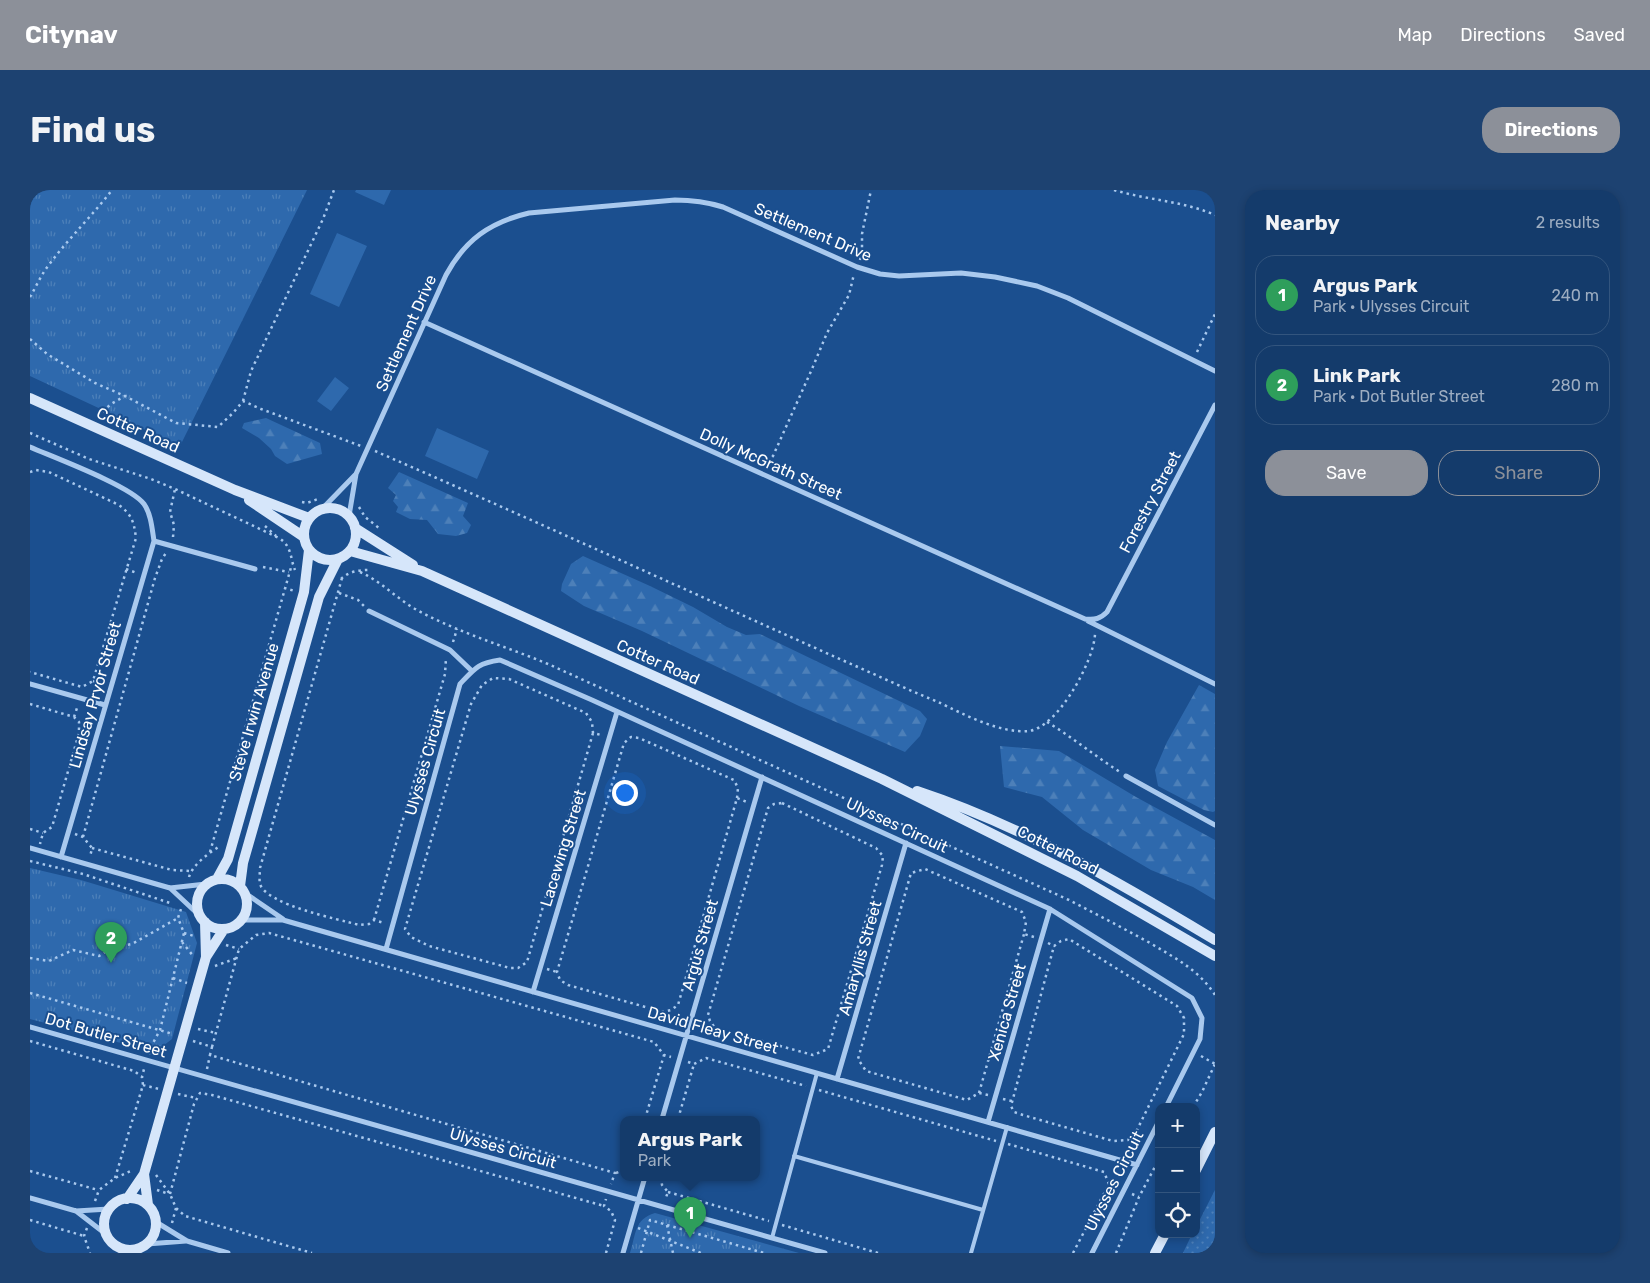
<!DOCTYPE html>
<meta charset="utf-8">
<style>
body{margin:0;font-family:Rubik,sans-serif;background:#1d4271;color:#f1f3f6}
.controls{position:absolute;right:15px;bottom:15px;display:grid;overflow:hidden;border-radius:10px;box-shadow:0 2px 8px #0003}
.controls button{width:45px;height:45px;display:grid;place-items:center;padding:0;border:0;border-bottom:1px solid #33557e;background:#143b6b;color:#f1f3f6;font:25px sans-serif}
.you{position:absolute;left:594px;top:602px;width:18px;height:18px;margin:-12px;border:4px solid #fff;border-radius:50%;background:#1a73e8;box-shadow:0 0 0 8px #1a73e833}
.badge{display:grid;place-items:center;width:32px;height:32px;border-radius:50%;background:#8c9099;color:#fff;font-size:16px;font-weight:700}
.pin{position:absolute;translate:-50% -41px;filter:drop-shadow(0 1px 2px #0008)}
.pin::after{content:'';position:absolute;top:26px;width:18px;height:15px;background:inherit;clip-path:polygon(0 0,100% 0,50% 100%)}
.popup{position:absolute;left:590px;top:926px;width:140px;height:65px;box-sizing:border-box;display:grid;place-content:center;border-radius:10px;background:#143b6b;filter:drop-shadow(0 1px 4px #0005);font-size:16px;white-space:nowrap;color:#9dadc1}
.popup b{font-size:19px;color:#f1f3f6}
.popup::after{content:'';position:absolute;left:50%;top:100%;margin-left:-10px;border:10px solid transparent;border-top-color:#143b6b}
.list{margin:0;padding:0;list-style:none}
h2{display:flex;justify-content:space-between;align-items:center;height:65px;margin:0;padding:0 20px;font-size:21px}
h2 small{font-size:16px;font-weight:400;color:#9dadc1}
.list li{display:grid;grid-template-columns:32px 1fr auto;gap:15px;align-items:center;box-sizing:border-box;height:80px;margin:0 10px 10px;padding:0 10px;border:1px solid #33557e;border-radius:20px}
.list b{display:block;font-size:19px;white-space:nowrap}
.list p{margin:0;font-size:16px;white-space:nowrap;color:#9dadc1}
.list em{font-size:16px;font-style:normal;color:#9dadc1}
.actions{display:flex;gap:10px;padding:15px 20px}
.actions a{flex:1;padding:11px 0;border:1px solid #8c9099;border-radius:20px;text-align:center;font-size:18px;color:#8c9099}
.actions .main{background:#8c9099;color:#fff}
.icon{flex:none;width:28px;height:28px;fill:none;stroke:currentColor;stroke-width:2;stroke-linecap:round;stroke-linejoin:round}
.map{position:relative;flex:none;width:1185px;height:1063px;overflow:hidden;border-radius:20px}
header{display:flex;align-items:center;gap:30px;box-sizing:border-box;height:70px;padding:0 25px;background:#8c9099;color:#fff}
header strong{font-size:24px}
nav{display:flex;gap:28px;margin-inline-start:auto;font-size:18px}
.intro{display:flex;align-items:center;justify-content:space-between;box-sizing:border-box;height:120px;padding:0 30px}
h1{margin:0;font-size:35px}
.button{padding:12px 22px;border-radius:20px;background:#8c9099;color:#fff;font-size:18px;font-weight:700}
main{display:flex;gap:30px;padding:0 30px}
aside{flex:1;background:#143b6b;border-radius:20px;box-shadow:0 2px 8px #0003}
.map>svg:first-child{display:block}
</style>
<header>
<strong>Citynav</strong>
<nav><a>Map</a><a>Directions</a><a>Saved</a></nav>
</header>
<div class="intro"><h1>Find us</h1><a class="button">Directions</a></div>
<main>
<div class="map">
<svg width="1185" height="1063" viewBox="0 0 1185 1063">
<defs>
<pattern id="grass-dots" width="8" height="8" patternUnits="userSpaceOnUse" patternTransform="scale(1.25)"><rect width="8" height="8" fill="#2e69ad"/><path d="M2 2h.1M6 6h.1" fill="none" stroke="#4d80b9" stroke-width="1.8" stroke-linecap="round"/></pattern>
<pattern id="forest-firs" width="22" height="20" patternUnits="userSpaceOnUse" patternTransform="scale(1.25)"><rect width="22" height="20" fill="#2e69ad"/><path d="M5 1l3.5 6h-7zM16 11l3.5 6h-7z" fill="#4d80b9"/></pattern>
<pattern id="park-tufts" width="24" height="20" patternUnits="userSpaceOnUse" patternTransform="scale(1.25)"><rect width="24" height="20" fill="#2e69ad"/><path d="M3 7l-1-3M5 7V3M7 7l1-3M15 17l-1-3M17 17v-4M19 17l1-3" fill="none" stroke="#4d80b9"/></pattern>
</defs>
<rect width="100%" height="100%" fill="#1b4f8f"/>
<path fill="url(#grass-dots)" d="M1185 1000V1063H1153L1162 1044H1166V1037Z"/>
<path fill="url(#forest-firs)" d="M236 228 290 253 292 264 257 274 245 266 241 259 229 248 212 238 214 233Z
M369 282 438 313 433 326 441 335 437 343 426 346 408 344 397 330 380 329 366 322 368 317 363 311 366 305 358 298Z
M553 366 620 396 663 417 697 437 716 445 730 444 890 521 897 529 890 546 875 562 769 516 612 441 554 416 531 401 532 394 541 374Z
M1169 495 1185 504V621L1183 622 1174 620 1128 596 1125 580 1137 552Z
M970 556 1029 561 1106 607 1185 650V710L1163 697 1121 680 1053 640 1012 607 974 597Z"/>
<path fill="url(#park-tufts)" d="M0 0H277L150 256 0 186Z
M0 678 51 690 156 722 167 753 142 849 125 862 0 829Z
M625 1023 769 1063H600C606 1045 604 1029 625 1023Z"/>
<path fill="#2e69ad" d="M326 0H361L354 15 325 2Z
M307 43 337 56 309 117 280 104Z
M305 187 319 198 301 221 287 211Z
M407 238 459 261 447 289 395 266Z"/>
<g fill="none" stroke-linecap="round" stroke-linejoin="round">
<path stroke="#a9c9ee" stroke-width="2.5" stroke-dasharray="2.5 4" stroke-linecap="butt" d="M1084 0C1117 10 1153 11 1185 25
M830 70 832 62V44L841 0
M0 107C6 97 11 85 18 76 38 49 62 26 82 0
M0 149 17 164 65 193 95 206 146 233 188 237 203 223 213 211 231 219 331 256
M1167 162 1185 124
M213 211 221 181 293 29 304 0
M68 226 81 214 95 206
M0 243 59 269 121 289 145 299 249 348C262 356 260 368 265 380
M345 261C501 329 656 400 812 470 844 484 876 499 908 512 933 524 971 544 999 541 1028 537 1064 471 1065 444
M733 276 743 266 782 179 797 143 819 105 824 84
M0 282 6 280 19 282 89 315C102 325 104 332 106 348L63 491 52 497 0 482
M272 312 277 313 288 309
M329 317 335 327 349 338
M235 336 246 346
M143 347 144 335 140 322 145 299
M233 377 259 382
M96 379 107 383
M330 382C351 391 367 409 387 420 429 443 475 456 518 474L1039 710C1066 724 1093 738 1120 753 1145 768 1169 780 1185 805
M312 388 230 678C230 682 229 689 230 694 237 715 308 729 329 735L339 734 344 730 354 733
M311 389C319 381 330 380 340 380
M254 398 265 401
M309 403 328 410 334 416
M423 452 427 439
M63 491 74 494
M0 514 44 527 49 532V543L22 637 13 643 10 654
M44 527 48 515
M1017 532C1042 547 1065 566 1090 582
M563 543 497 772 488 778H480L399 756 381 747 375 739 441 514 452 495 463 488 479 489 556 523 562 532 563 543 571 545
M707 608 708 598 704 590 609 548 601 547 594 553 527 782 530 790 538 795 633 822 641 820 648 815 707 608 717 612
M752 613 846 658 853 666 852 675 798 859 783 865 685 838 680 831 678 825 738 618 744 614Z
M0 639 13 643
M45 644 53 647 62 658 60 667
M53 647 125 388 132 369 136 363
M62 658 142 680 161 681
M180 662 262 374
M0 671 53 684 143 714
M159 687C163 674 179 663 190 656
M344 730 415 484 416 468
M154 743 164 746
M152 752 164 767
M1018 753 1024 756 1031 751 1039 749 1147 816 1154 828V844L1107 940 1098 950 1083 951 993 925 984 922 981 916 1024 756
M196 755 209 759
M0 768 19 771 43 760 69 766 83 757 102 754 148 728
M185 776 207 768
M517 779 527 782
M143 788 157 793
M0 803 143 844
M168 839 186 843
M0 851 104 881 112 887
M163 851 182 857 180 865 585 983 581 994
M182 857 209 759 226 745 239 743 624 852 634 865 641 867
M119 864 122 855 130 840 154 743 148 728 151 719
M1171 866 1185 874
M658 872 664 874 676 868 776 896
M177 879 180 865
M113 895 129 899
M789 900 966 951
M949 903 994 744
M148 904 166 908
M958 905 949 903 937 910 836 881 828 869 881 683 895 679 992 722 996 732 994 744 1004 747
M973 909 982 911
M1163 917 1172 902 1185 874
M615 929 634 865
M648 929 664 874
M978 954 1074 982 1079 994 1087 998
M0 981 68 1000
M586 983 594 980
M126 985 140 1004 146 1018 155 1026 282 1063
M631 987 632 995 638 1002 635 1010
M85 988 113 895 112 887 114 879
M127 1000 139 1004
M638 1002 739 1031
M140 1004 164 914 170 903 182 905 574 1016
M1102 1004 1109 1007
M65 1011 69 1000 85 988 103 980
M0 1030 54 1046
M142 1033 146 1018
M637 1035 643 1063
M752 1035 848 1063
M57 1038 54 1046 60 1063
M608 1038 671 1063
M576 1063 585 1030 581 1021 574 1016 576 1009
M611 1063 620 1030 734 1063
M1043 1063 1079 994
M1086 1063 1109 1007 1129 969"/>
<path stroke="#a9c9ee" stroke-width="4" d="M764 966 953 1020
M742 1048 787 883
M941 1063 977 937"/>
<path stroke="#a9c9ee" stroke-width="5" d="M394 132 1055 429C1065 430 1070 429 1077 422L1185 215
M0 257C23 267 101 296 114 314 121 324 122 338 124 351L31 667
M292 319 325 285
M319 326 326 284 416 85C435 50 460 32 499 23L645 10C662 10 677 12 693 17L827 77 850 84 869 86 931 83 965 87 1007 96 1038 108 1185 181
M124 351 225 379
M339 421 420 460 442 481
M1058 431 1185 494
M0 494 75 515
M1096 586 1185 635
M0 658 140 698 176 694
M140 698 170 726
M215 703 253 729
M212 730H253L1107 975
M356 759 430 494C445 478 448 473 470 470L562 510 1020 719 1162 808 1172 828 1170 849 1136 917
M503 802 587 522
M0 837 795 1063
M807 889 876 653
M632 929 732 587
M958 932 1020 719
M0 1008 46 1021 79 1019
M46 1021 77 1045
M126 1032 157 1051 198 1063
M117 1054 156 1051
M593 1063 615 987
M1062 1063 1129 931"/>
<path stroke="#d6e6fa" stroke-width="10" d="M0 208 205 300 279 328
M219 310 274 347
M274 344a26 26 0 1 1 52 0a26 26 0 1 1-52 0Z
M325 338 383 375
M320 361 392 381 852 589 1047 686 1185 766
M887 601C993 636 1090 693 1185 750
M167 714a25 25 0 1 1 50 0a25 25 0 1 1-50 0Z
M187 689 198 669 274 402 279 360
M210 696 213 673 289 407 308 369
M175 732 176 767
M1166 980 1185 942
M114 984 118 1015
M74 1034a26 26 0 1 1 52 0a26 26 0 1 1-52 0Z
M97 1009 114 984 176 767 194 739
M1125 1063 1135 1044"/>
</g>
<g text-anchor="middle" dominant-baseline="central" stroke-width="4" stroke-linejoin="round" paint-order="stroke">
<g font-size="16" fill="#fff" stroke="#1b4f8f">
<text transform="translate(783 42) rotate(23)">Settlement Drive</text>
<text transform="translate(376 143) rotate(-66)">Settlement Drive</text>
<text transform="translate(108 240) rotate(24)">Cotter Road</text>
<text transform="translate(741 274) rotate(24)">Dolly McGrath Street</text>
<text transform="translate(1120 312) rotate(-62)">Forestry Street</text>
<text transform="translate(628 472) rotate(24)">Cotter Road</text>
<text transform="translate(65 505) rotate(-74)">Lindsay Pryor Street</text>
<text transform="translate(224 522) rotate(-74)">Steve Irwin Avenue</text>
<text transform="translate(395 572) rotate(-74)">Ulysses Circuit</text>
<text transform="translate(867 635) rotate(25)">Ulysses Circuit</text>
<text transform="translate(533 658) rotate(-73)">Lacewing Street</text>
<text transform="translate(1028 660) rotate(27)">Cotter Road</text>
<text transform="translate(670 755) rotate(-74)">Argus Street</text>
<text transform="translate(830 768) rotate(-74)">Amaryllis Street</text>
<text transform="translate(977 822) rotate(-74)">Xenica Street</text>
<text transform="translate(683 840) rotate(16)">David Fleay Street</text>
<text transform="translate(76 845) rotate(16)">Dot Butler Street</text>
<text transform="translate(473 958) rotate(16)">Ulysses Circuit</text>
<text transform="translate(1084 991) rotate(-63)">Ulysses Circuit</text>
</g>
</g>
</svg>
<div class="controls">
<button>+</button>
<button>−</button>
<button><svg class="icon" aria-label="locate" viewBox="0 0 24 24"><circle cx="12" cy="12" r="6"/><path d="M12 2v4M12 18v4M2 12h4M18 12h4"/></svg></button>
</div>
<div class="you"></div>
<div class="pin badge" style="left:660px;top:1048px;background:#2e9e5b">1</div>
<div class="popup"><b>Argus Park</b>Park</div>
<div class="pin badge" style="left:81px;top:773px;background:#2e9e5b">2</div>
</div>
<aside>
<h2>Nearby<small>2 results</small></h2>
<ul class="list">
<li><span class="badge" style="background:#2e9e5b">1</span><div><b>Argus Park</b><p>Park · Ulysses Circuit</p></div><em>240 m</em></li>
<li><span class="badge" style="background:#2e9e5b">2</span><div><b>Link Park</b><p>Park · Dot Butler Street</p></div><em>280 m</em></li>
</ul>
<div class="actions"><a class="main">Save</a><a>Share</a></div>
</aside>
</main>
